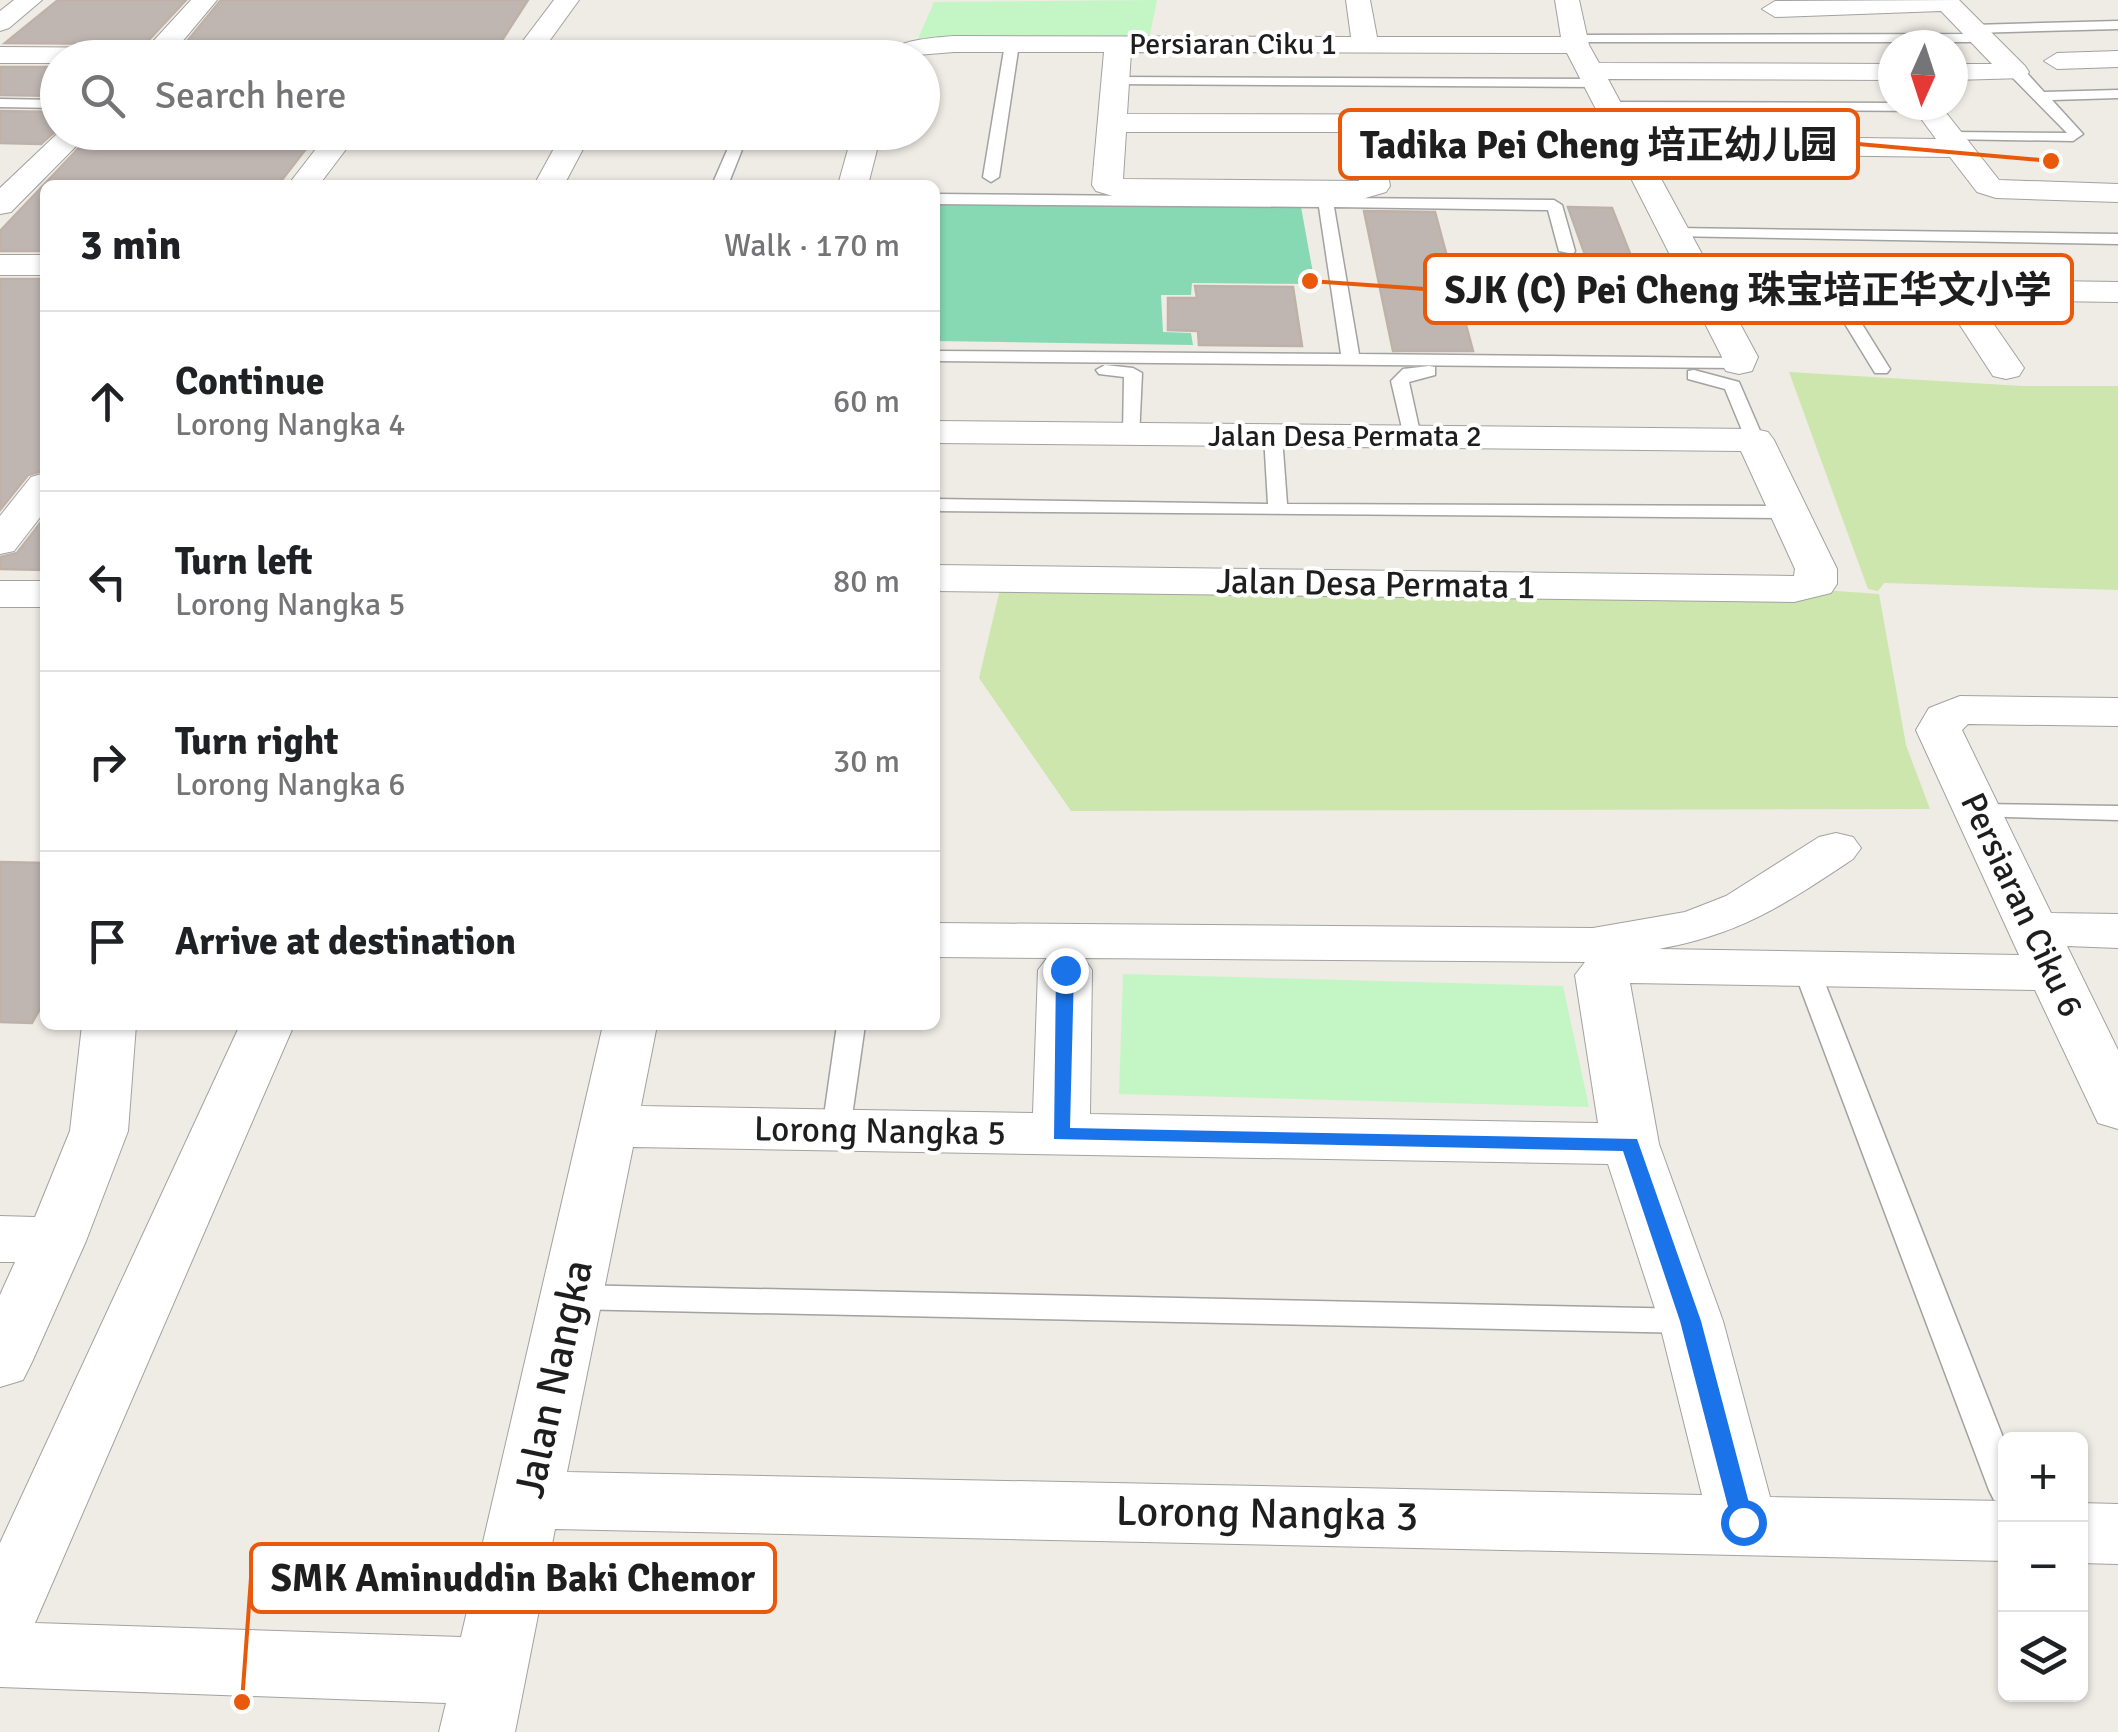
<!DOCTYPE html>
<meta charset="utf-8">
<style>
body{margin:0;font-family:Signika,"Noto Sans SC",sans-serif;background:#f6f6f6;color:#202124}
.controls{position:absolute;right:30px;bottom:30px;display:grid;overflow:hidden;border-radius:15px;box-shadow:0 2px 8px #0004}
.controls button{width:90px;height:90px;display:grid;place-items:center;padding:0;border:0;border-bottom:2px solid #e0e0e0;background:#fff;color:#202124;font:50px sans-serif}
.compass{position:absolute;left:1878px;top:30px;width:90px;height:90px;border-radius:50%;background:#fff;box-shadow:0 2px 8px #0004;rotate:183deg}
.stop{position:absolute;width:30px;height:30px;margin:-22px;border:8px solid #1a73e8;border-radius:50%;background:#fff}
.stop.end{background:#1a73e8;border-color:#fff;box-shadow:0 2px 10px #0008}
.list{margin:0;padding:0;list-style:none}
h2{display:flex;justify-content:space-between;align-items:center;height:130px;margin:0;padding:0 40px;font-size:42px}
h2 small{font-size:32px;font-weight:400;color:#757577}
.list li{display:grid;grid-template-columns:65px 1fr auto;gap:30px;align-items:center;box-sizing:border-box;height:180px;padding:0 40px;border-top:2px solid #e0e0e0}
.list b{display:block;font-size:38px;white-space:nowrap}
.list p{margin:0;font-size:32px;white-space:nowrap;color:#757577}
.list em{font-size:32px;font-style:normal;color:#757577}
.icon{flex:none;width:55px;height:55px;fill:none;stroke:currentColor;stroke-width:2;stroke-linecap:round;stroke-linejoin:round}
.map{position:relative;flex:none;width:2118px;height:1732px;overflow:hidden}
.search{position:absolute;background:#fff;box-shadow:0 2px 8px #0004;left:40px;top:40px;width:900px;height:110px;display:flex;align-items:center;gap:25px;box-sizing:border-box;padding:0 35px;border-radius:55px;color:#757577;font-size:38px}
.panel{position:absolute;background:#fff;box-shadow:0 2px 8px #0004;left:40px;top:180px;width:900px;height:850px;border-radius:15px}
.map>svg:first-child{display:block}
</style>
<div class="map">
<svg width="2118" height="1732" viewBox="0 0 2118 1732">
<rect width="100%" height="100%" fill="#efebe5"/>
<path fill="#cde6ae" d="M1789 372 2022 386H2118V590L1884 583 1878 591 1868 589Z
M1002 581 1808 589 1879 594 1906 745 1930 809 1071 811 979 678Z"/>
<path fill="#c4f6c5" d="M1157 0 1149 39 917 41 934 2Z
M1123 974 1563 986 1589 1107 1119 1094Z"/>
<path fill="#87d9b4" d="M935 205 1301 207 1315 284 1192 283 1191 295H1161L1163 332 1191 333 1193 345 935 341Z"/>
<path fill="#bfb6b2" stroke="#bfb1a8" stroke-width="2.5" d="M58 0H186L145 44 5 43Z
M221 0H528L497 48 184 45Z
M0 67H58V96L0 95Z
M0 111 58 112V129L41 144 0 143Z
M319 132 278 185H45V251H0V231L93 133Z
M1568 207 1612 208 1635 266H1645L1666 312 1462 310 1473 351H1393L1364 211 1435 212 1449 264 1589 266Z
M0 279H45V470L28 475 0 510Z
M1195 286 1293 287 1302 346 1199 345 1198 331 1168 330V298H1197Z
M45 517V570L0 569V557L17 553Z
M0 862 45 863V1000L32 1023 0 1022Z"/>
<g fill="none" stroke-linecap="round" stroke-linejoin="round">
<g stroke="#a2a2a2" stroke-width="3">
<path id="service" d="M2118 21V29L1973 33 1967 29 1973 25Z
M1573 35 1982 34 1989 38 1982 42H1568V36Z
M1012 40 1019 44 999 177 991 182 983 177 1005 44Z
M2015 68 2026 72 2044 92 2118 90V98L2052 100 2083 134 2073 141 1944 139 1942 136 1949 132 2067 133 2010 75 2008 72Z
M1115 77 1596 79 1603 83 1596 87 1110 84 1108 81Z
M0 99 58 100V108L0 107Z
M1608 102 1893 103 1934 107 1927 111 1603 109V103Z
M735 132H749L728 185H712Z
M935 194 1554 200 1562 205 1575 251 1573 254 1559 251 1548 210 1334 207 1359 354 1739 358 1748 363 1739 368 935 361V351L1341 354 1319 207 935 204Z
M1675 228 2118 234V244L1669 236 1667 233Z
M1825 284H1837L1890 369 1887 373H1875L1823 288Z
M1105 365 1133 368 1142 373 1139 438 1132 440 1123 434 1124 377 1099 374 1096 370Z
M1429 366 1435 367V375L1409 382 1421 437 1419 441H1405L1391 381 1403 369Z
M1694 370 1739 382 1764 440 1762 444H1748L1746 440 1725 389 1688 379V371Z
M1273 430 1282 436 1287 504 1788 506 1798 512 1788 518 935 511V499L1268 504 1264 436Z
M1977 804 2118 806V820L1968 816 1965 811 1968 806Z
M1806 959 1819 968 2006 1445V1504L1994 1500 1989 1490 1793 968Z
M837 1025H865L850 1130 846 1137H826L822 1130Z
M571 1285 1691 1309 1702 1312 1707 1321 1702 1330 1691 1333 571 1309 560 1305 555 1297 560 1289Z"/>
</g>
<g stroke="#a2a2a2" stroke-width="2">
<path id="minor" d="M14 0H42L9 28 0 31V11Z
M191 0H217L176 49 338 50 351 58H58V63H0V47L147 48Z
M554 0H579L537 58H510Z
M1346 0H1370L1377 37H1561L1555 0H1579L1589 45 1599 63 1893 64V80L1608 79 1638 135 1936 139 1911 105H1940L1999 180 2118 184V202L1996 198 1977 192 1950 157 1647 153 1714 276 2118 282V302L1977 300 2024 368 2019 376 2006 379 1993 376 1943 299 1725 296 1758 357 1752 371 1739 374 1726 371 1721 363 1722 357 1608 133 1381 132 1390 186 1386 192 1362 199 1116 197 1096 191 1092 185 1104 52H954L880 58C898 39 930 38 954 36L1351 37ZM1131 52 1567 53 1599 115 1127 114ZM1126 132H1352L1359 181 1123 179Z
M1959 0 2025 66 2029 72 2025 78 1953 80V64H1992L1941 11 1775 17 1762 9 1775 1Z
M2118 51V67L2057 69 2044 61 2057 53Z
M59 132H90L11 212 0 214V188Z
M329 132H359L319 185H288Z
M563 132H592L564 185H534Z
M749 132H881V134L868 185H838L850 142 763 141Z
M0 255H45V275H0Z
M935 421 1755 429 1768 432 1774 440 1837 569V584L1831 593 1794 602 935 591V565L1794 576 1795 569 1741 451 935 443Z
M45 473V511L14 551 0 554V516L31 477Z
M0 581H45V607H0Z
M1960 696 2118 698V726L1968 724 1962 730 2051 913 2118 914V948L2067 946 2118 1050V1129L2098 1123 2035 990 1630 983 1659 1144 1723 1321 1770 1497 2006 1501V1561L555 1529 515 1732H439L446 1703 0 1687V1543L240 1025H294L35 1623 461 1637 603 1025H657L641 1106 1033 1113 1038 970 1047 958 935 957V923L1593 928 1685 912 1726 896 1819 837 1836 833 1853 837 1861 848 1853 859C1785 904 1742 934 1659 949L2019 955 1916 730 1929 708ZM1084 958 1585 962 1575 975 1598 1123 1090 1114 1092 970ZM633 1147 1608 1164 1659 1321 1702 1495 567 1472Z
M82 1025H136L128 1131 86 1241 32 1362 23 1380 0 1387V1295L15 1262H0V1216L35 1217 70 1131Z
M2080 1503 2118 1504V1564L2080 1563Z"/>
</g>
<use href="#service" fill="#fff" fill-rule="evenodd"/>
<use href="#minor" fill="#fff" fill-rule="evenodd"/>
</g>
<path fill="#1a73e8" d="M1065 965 1074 970 1070 1128 1637 1139 1701 1321 1754 1522 1751 1529H1735L1732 1522 1680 1321 1623 1151 1054 1139 1056 970Z"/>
<g text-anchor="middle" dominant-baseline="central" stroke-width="8" stroke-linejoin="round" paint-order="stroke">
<g font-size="30" fill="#1e1e1e" stroke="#fff">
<text x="1233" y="44">Persiaran Ciku 1</text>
<text x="1345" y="436">Jalan Desa Permata 2</text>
</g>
<g font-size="35" fill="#1e1e1e" stroke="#fff">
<text transform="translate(1376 584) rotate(1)">Jalan Desa Permata 1</text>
<text transform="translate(2022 905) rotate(65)">Persiaran Ciku 6</text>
<text transform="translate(880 1131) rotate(1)">Lorong Nangka 5</text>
</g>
<g font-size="42" fill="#1e1e1e" stroke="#fff">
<text transform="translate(554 1379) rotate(-78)">Jalan Nangka</text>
<text transform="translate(1267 1514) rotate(1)">Lorong Nangka 3</text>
</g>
</g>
<path fill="none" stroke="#e8590c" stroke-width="4" d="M2051 161L1858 144M1310 281L1425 289M242 1702L251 1578"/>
<g fill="#e8590c" stroke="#fff" stroke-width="4">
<circle cx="2051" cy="161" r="10"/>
<circle cx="1310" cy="281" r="10"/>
<circle cx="242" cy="1702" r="10"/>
</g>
<g fill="#fff" stroke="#e8590c" stroke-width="4">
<rect x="1340" y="110" width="518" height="68" rx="10"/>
<rect x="1425" y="255" width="647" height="68" rx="10"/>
<rect x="251" y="1544" width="524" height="68" rx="10"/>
</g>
<g font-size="38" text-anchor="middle" font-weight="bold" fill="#1e1e1e">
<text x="1599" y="158">Tadika Pei Cheng 培正幼儿园</text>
<text x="1748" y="303">SJK (C) Pei Cheng 珠宝培正华文小学</text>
<text x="513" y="1591">SMK Aminuddin Baki Chemor</text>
</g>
</svg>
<div class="controls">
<button>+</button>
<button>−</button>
<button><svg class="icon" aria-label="layers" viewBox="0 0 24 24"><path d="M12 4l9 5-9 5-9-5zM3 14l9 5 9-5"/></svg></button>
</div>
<svg class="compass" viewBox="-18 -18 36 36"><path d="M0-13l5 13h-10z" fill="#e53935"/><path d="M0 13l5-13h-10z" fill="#757577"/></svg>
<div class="stop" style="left:1743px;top:1522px"></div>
<div class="stop end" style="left:1065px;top:970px"></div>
<div class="search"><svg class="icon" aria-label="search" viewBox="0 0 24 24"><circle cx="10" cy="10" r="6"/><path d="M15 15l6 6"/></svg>Search here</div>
<section class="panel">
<h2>3 min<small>Walk · 170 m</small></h2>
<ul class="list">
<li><svg class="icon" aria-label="ahead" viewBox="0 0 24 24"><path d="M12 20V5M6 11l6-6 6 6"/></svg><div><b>Continue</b><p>Lorong Nangka 4</p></div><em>60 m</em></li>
<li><svg class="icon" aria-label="left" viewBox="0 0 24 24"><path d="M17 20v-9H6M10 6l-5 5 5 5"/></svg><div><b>Turn left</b><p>Lorong Nangka 5</p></div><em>80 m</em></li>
<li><svg class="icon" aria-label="right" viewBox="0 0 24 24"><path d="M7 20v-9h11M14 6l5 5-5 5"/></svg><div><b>Turn right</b><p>Lorong Nangka 6</p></div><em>30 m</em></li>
<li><svg class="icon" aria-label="arrive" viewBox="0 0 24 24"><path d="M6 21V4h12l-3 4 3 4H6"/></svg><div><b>Arrive at destination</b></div></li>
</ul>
</section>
</div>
